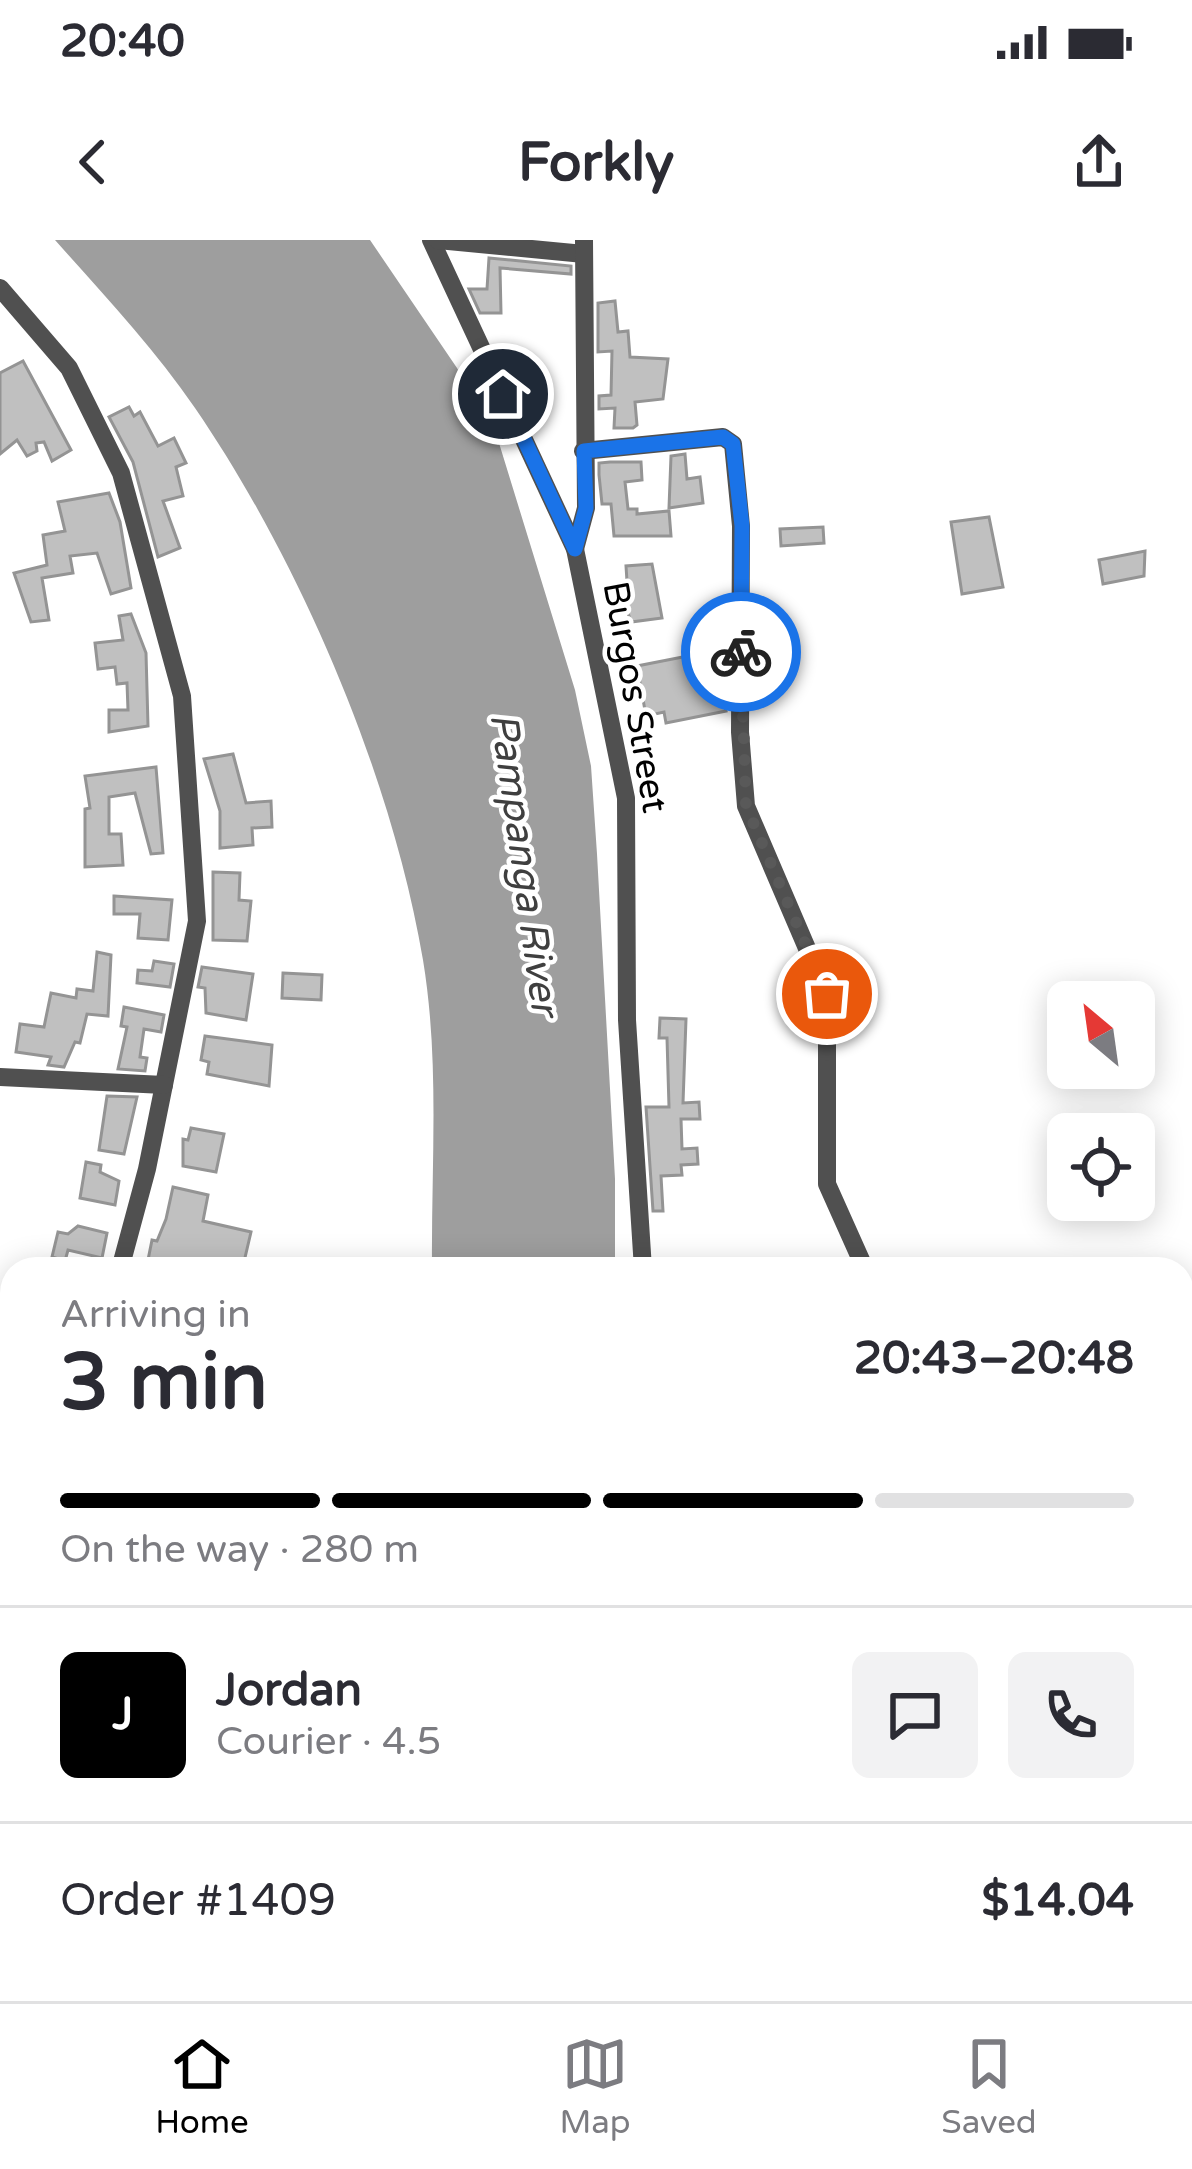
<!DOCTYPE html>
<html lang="en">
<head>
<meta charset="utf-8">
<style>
  body { margin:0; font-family:"Varela Round",sans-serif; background:#f2f2f3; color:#2b2b33; height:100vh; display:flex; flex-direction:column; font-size:45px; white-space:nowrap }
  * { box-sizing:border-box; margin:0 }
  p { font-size:39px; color:#7c7c81 }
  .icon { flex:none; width:66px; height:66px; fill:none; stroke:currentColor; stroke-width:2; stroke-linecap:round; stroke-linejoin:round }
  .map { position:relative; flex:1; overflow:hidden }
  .panel { position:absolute; left:0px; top:1017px; width:1194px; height:744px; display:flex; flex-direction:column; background:#fff; border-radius:36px 36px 0 0; box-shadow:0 6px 30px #0003 }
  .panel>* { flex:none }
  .needle { width:78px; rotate:331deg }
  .fabs { position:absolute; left:1047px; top:741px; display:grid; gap:24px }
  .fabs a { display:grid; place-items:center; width:108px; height:108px; border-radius:18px; background:#fff; box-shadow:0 6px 30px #0003; font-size:60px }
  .pin { position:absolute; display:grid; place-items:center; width:102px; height:102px; color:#fff; margin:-51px; border:6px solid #fff; border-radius:50%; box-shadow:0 3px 12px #0007 }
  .courier { position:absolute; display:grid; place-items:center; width:120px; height:120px; margin:-60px; border:9px solid #1a73e8; border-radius:50%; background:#fff; color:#222; box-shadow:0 3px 15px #0007 }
  .overview em { font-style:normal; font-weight:700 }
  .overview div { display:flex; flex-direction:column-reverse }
  .overview { display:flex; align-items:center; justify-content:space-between; height:204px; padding:0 60px }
  h1 { font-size:78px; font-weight:700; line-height:90px }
  .bar { display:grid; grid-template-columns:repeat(4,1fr); gap:18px 12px; align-content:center; height:144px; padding:0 60px }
  .bar i { height:15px; border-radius:9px; background:#e1e1e2 }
  .bar .on { background:#000 }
  .bar p { grid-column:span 4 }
  .line { display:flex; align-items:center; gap:30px; padding:0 60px; border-top:3px solid #e1e1e2 }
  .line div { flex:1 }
  .round { display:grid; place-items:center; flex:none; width:126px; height:126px; border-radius:18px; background:#f2f2f3 }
  .status { display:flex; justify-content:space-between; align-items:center; height:84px; padding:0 60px; background:#fff; direction:ltr }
  .status svg { height:33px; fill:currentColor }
  header { display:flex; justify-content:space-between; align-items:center; height:156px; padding:0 60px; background:#fff; font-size:54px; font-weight:700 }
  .menu { display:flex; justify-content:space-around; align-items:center; height:168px; border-top:3px solid #e1e1e2; background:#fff; font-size:33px; color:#7c7c81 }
  .menu a { display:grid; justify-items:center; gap:6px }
  .menu .on { color:#000 }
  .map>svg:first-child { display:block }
</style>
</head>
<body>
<div class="status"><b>20:40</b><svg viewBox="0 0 49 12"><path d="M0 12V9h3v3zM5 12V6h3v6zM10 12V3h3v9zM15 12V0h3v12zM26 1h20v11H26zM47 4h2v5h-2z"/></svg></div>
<header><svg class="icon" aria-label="back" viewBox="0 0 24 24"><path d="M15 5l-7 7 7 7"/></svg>Forkly<svg class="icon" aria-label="share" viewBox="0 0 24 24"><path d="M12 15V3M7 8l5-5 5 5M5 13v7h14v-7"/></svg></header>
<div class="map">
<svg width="1192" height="1761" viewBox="0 0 1192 1761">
  <rect width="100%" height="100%" fill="#fff"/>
  <g fill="#9e9e9e">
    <path d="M55,0H370L457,128L499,203L575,450L591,526L597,614L615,939V1029H432C431,926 440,823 423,720C392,536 300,321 195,168C154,108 103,54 55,0Z"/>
    <path d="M451,1749H680L681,1761H453Z"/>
  </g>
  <g fill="#c0c0c0" stroke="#949494" stroke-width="3">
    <path d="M489,18L571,26V34L500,28L501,73H480L469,49H487Z"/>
    <path d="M615,61L618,92L628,91L630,117L668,119L663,159L635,162L637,185L633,188H614L615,168L599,169V156L611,155L612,111L598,112V63Z"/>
    <path d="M23,121L71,210L52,221L44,202L36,203L37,211L27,216L17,200L0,214V133Z"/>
    <path d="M129,167L134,176L140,172L158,206L174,198L186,223L176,227L183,256L163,261L180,308L158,317L133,222L109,177Z"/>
    <path d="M685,214L687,239L700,237L703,263L669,268L671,216Z"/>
    <path d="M610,222H641L642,240L625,242L628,269H637V274L669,271L671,296H614L611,264H602L599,235V223Z"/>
    <path d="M109,253L120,282L131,348L111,354L97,313L70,316L73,333L42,338L49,380L31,382L14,333L47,325L43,295L65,291L58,262Z"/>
    <path d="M989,277L1003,347L962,354L951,282Z"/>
    <path d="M823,287L824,303L781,306L780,289Z"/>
    <path d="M1145,311L1144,336L1103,344L1099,320Z"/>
    <path d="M652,324L662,378L631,382L623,358L628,357L626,326Z"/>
    <path d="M131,374L146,413L148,486L109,492V470H128L127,443L117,444L115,427L98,429L95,403L123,400L119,376Z"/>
    <path d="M708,412L713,448L720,447L726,471L666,483L664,472L646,476L637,426Z"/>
    <path d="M233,514L246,563L271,561L272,587L252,588L253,605L220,608V571L204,519Z"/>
    <path d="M156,527L163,613L151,614L135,553L109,557V594H121L123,625L85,627V569L90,568L85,536Z"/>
    <path d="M213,632L240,633L239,660L251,661L247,701L213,700Z"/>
    <path d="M114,656L172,660L168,700L138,698L140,674H114Z"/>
    <path d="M97,712L111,715L108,776L87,774L80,803L75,802L64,827L48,825L51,817L16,812L20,784L44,787L51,753L76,758L77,749L93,751Z"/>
    <path d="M154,721L174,724L170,747L137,743L138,730L152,731Z"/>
    <path d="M202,727L253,734L246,780L206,773L205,748L198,747Z"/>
    <path d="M283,733L322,735L321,760L282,758Z"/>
    <path d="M124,767L164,775L161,792L144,789L140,817L147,818L145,831L118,829L127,787L121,786Z"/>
    <path d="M660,778L686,779L683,863L699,862L700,879H681L682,909L697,908L698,924L681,925L682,935L661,936L663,971H653L646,867H669L667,798H659Z"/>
    <path d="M205,796L272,805L269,846L207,834L209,822L201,820Z"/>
    <path d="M107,856L137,857L124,914L99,910Z"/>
    <path d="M191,888L224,894L216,932L183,926V899L188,900Z"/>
    <path d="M86,922L101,925L100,932L119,941L115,965L80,958Z"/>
    <path d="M173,947L208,955L203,981L251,992L243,1026L155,1029L157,1021L148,1020L152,1000L157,1001L166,979Z"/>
    <path d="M78,986L107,993L102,1018L68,1010L65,1021L52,1017L58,992L68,994Z"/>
    <path d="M0,1193L12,1195V1297L0,1295Z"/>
    <path d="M799,1749H852L863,1761H789Z"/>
  </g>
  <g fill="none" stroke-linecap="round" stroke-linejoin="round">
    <g stroke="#505050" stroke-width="18">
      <path d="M431,0L575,309L626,558L627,780L643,1029"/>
      <path d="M438,0L584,14"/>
      <path d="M0,48L69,128L121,233L182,456L197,681L147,929L120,1029"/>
      <path d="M583,211L723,197L733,204L741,286L740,492L746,566L827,755V944L865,1029"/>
      <path d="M575,309L586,268L584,0"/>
      <path d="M0,837L164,845"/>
      <path d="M0,1628L12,1622"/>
      <path d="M143,1749L151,1761"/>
      <path d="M766,1749L776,1761"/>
    </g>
  </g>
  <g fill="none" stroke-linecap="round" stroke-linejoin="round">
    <path stroke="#595959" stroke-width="12" stroke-dasharray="0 21.6" d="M741,412L746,566L827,754"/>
    <path stroke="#1a73e8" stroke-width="15" d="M503,154L575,309L586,268L584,211L723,197L733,204L742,286L741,412"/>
  </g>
  <g text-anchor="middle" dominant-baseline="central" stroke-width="9" stroke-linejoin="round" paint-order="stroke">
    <g font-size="36" fill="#000" stroke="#fff">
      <text transform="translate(635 457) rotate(80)">Burgos Street</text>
    </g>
    <g font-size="39" font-style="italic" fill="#3f3f3f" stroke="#fff">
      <text transform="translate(524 624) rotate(82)">Pampanga River</text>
    </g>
  </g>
</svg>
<div class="fabs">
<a><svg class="needle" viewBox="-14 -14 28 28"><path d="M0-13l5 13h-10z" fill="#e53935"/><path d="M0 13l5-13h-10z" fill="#7c7c81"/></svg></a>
<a><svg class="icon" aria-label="locate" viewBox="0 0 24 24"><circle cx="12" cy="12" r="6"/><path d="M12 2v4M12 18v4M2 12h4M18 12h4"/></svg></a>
</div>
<div class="pin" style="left:827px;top:754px;background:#ea580c"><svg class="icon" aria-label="bag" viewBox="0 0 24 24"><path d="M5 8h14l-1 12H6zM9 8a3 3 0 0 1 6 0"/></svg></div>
<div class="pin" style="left:503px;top:154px;background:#1f2937"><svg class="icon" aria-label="home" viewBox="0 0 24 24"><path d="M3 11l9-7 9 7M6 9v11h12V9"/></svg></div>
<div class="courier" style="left:741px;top:412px"><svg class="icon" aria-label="bike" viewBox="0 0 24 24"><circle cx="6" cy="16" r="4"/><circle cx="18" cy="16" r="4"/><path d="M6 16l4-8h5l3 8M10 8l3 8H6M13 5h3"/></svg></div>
<section class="panel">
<div class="overview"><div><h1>3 min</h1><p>Arriving in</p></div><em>20:43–20:48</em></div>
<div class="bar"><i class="on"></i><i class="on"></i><i class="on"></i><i></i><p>On the way · 280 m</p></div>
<div class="line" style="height:216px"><b class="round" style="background:#000;color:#fff">J</b><div><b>Jordan</b><p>Courier · 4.5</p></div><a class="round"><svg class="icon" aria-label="chat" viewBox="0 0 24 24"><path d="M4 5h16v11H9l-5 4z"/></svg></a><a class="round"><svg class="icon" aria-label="phone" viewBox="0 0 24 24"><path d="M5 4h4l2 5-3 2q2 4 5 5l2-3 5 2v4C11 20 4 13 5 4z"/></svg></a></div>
<div class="line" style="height:156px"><div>Order #1409</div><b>$14.04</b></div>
</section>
</div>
<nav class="menu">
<a class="on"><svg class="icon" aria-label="home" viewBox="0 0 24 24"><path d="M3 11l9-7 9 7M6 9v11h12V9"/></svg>Home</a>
<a><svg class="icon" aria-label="map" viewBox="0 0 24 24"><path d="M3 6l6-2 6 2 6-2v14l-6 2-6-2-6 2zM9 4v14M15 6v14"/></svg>Map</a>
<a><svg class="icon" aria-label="saved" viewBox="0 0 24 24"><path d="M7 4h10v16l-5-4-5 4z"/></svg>Saved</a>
</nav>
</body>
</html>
